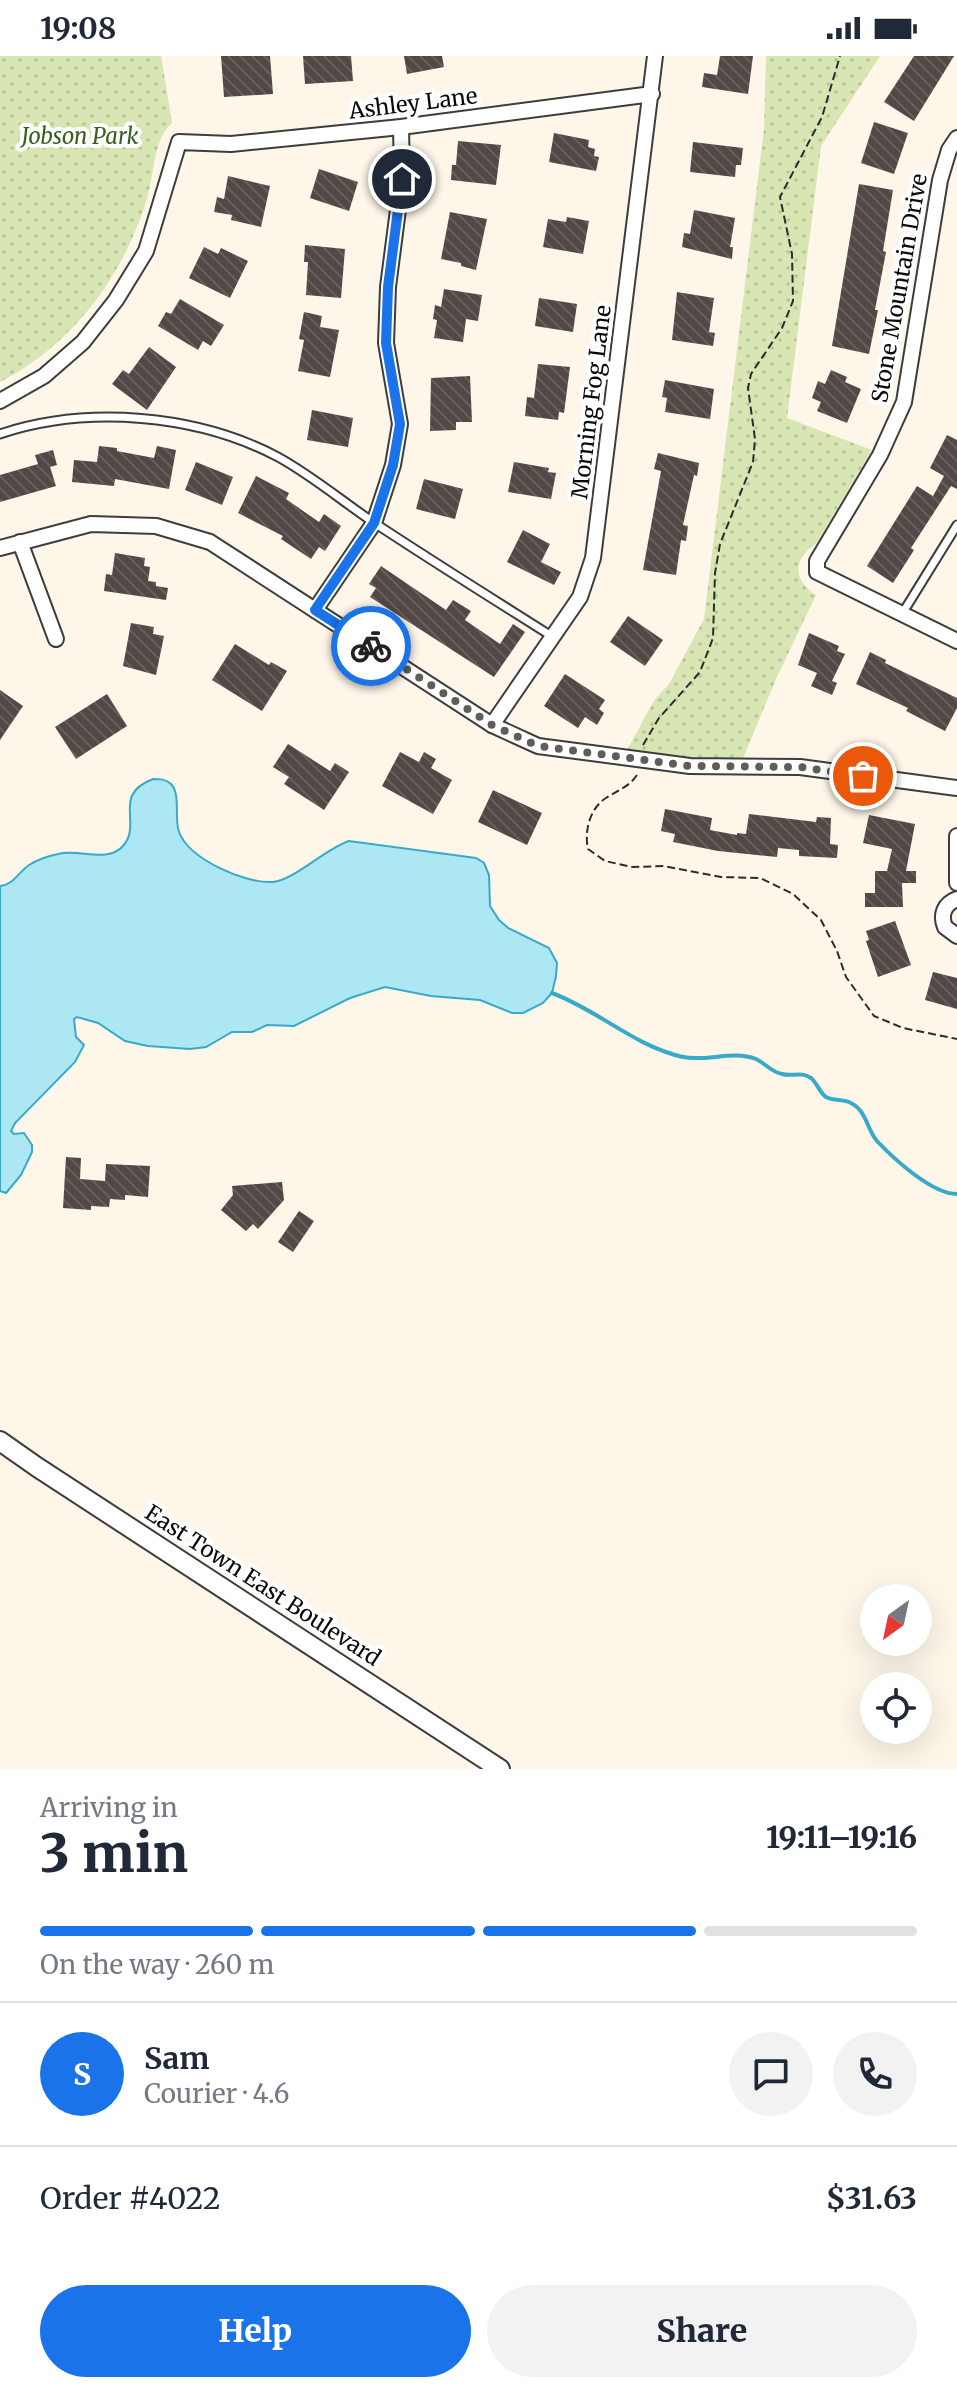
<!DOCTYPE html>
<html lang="en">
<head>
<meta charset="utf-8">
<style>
  body { margin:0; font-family:Merriweather,serif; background:#f2f2f3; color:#1f2937; height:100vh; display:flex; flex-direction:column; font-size:30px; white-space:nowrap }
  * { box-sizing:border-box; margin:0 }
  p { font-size:26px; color:#747a83 }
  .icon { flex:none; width:44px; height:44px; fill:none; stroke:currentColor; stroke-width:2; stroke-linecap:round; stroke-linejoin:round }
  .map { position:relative; height:1713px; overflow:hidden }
  .side { display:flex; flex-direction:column; background:#fff; flex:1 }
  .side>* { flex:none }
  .needle { width:52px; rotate:213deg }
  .buttons { position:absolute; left:860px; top:1528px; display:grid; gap:16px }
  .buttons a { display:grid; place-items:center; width:72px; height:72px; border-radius:50%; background:#fff; box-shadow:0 8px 32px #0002; font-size:40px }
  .pin { position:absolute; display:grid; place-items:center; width:68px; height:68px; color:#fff; margin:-34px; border:4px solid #fff; border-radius:50%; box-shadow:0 2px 8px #0007 }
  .courier { position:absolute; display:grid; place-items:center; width:80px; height:80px; margin:-40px; border:6px solid #1a73e8; border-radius:50%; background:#fff; color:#222; box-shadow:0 2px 10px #0007 }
  .overview em { font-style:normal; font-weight:800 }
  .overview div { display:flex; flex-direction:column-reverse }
  .overview { display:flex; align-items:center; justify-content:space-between; height:136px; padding:0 40px }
  h1 { font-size:52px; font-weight:800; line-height:60px }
  .bar { display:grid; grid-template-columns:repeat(4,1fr); gap:12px 8px; align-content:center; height:96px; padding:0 40px }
  .bar i { height:10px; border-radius:6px; background:#e0e1e3 }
  .bar .on { background:#1a73e8 }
  .bar p { grid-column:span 4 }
  .line { display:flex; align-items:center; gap:20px; padding:0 40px; border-top:2px solid #e0e1e3 }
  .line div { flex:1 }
  .round { display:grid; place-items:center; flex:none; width:84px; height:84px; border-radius:42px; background:#f2f2f3 }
  .primary-button { display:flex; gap:16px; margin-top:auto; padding:16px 40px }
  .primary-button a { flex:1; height:92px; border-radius:48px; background:#1a73e8; color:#fff; font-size:32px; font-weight:800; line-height:92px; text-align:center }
  .primary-button a+a { background:#f2f2f3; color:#1f2937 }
  .status { display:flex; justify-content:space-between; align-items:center; height:56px; padding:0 40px; background:#fff; direction:ltr }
  .status svg { height:22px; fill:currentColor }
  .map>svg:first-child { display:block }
</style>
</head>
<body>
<div class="status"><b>19:08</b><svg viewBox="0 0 49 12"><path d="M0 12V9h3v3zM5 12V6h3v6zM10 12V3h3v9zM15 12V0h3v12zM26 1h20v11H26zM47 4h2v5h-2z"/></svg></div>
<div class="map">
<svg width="957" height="1713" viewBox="0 0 957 1713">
  <defs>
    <pattern id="park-dots" width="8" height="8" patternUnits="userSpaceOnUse" patternTransform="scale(2)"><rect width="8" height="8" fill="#d8e6b4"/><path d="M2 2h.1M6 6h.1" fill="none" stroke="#b8c499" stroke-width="1.8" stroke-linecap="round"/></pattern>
    <pattern id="building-back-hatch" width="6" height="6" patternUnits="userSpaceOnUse" patternTransform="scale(2)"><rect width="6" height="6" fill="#524947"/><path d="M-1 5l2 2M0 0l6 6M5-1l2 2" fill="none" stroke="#665f5d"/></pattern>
  </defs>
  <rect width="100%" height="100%" fill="#fef6e8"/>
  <g fill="url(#park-dots)">
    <path d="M0,0H161L172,67C153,82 154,122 146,146C122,222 72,289 0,326Z"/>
    <path d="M766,0H880L821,90L787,362L872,394L816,488C792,503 793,524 816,539L777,621L741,707L625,698L653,646L669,628L704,563L764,73Z"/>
  </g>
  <path fill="#aee7f4" stroke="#38aac9" stroke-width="2" d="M153,723C159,723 166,723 171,728C181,738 174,763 179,776C189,803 245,828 273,826C294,824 325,793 349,785L476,802L484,807L489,819L490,850L499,864L508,872L549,892L557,907L556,920L552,937L543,947L523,957H512L480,944L431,940L385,931L350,942L294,970L267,969L252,976H232L206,991L190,993L148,990L125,985L98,967L77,961L74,963L76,981L84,989L75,1006L15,1067L11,1075L14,1078L24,1077L32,1089V1096L21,1119L6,1137L0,1135V830C13,829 18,817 29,809C37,804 48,800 58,798C78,792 107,808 123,790C143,767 111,739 153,723Z"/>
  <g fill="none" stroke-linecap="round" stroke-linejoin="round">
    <path stroke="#38aac9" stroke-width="4" d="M552,937C598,954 634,990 683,1001C706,1006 733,994 756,1003C765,1007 771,1016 782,1018C792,1021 801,1015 811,1022C817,1027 820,1037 826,1041C833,1045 842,1043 849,1046C867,1054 866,1072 877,1085C894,1103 932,1138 957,1138"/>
  </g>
  <g fill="url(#building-back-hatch)">
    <path d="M221,0H270L273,38L224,41Z"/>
    <path d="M303,0H351L353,25L305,28Z"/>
    <path d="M404,0H442L444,11L407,18Z"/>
    <path d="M720,0H753L748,38L702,31L704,17L717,19Z"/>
    <path d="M914,0H954L914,65L884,46Z"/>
    <path d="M874,66L908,77L894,118L861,107Z"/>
    <path d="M554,77L589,84L588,91L595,93L594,100L599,101L596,115L549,106Z"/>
    <path d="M458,85L501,89L496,129L451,124L452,109H456Z"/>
    <path d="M693,86L743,92L741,109H736L735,121L690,116Z"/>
    <path d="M319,113L358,126L349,155L310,142Z"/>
    <path d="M228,120L270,130L261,171L231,164L232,159L214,156L217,141L224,143Z"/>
    <path d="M859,128L893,134L883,195L886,196L875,254H878L869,298L832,290Z"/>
    <path d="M694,154L735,162L730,191H733L732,203L682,191L684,177L690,178Z"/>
    <path d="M450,156L487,163L476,214L461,210V207L441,203Z"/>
    <path d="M567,161L589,165L583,198L543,191L548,163L566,166Z"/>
    <path d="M305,189L345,193L341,242L306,239L308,206H304Z"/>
    <path d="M204,191L218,198L221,192L248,205L230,242L189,222Z"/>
    <path d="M444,233L482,239L478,265L466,263L463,286L434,282L437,264L433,263L435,249L441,251Z"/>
    <path d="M677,236L714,242L709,276L715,277L713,290L672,284Z"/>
    <path d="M539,242L577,248L573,276L535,270Z"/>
    <path d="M180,243L224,269L211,290L203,285L198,294L158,270L166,256L171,258Z"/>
    <path d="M304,256L322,260L320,271L339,274L330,321L298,315L304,284L299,283Z"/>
    <path d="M149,291L176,311L147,354L112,328L123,314L129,318Z"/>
    <path d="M538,308L570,311L564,357L559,356L558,364L525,360L527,341L534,342Z"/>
    <path d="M831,314L847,321L845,326L861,333L847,367L817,355L821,346L812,342L818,325L825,328Z"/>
    <path d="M470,320L472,366H456V374L430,375L431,322Z"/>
    <path d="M665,324L714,333L710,363L665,356L667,342L662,341Z"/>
    <path d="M312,354L353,362L348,391L307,384Z"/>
    <path d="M947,379L957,384V433L951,430L911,492L914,494L893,527L867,510L917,430L933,440L944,420L930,412Z"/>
    <path d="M99,390L117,392V395L154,402L157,390L176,394L169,433L115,423L114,430L72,426L74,404L97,406Z"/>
    <path d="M53,394L57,409L50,411L56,430L0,446V419L38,408L35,399Z"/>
    <path d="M658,397L699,407L697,420L694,419L683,469L688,470L686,485L681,484L676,519L643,514L661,415L654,413Z"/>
    <path d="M196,406L233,421L222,449L185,434Z"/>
    <path d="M514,406L549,412L548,416L556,417L551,443L508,436Z"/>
    <path d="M256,420L289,437L286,443L319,466L324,458L341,470L325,495L319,491L311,503L281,483L283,480L238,457Z"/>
    <path d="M424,423L463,433L455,463L416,453Z"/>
    <path d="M523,474L550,488L541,506L561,516L554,529L507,506Z"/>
    <path d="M115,497L145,502L144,510L150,511L148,525L156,526V530L168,532L166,544L104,535L106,518L112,519Z"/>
    <path d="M381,510L446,554L453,544L471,555L465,564L500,588L513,568L525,576L494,621L370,541L376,532L369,528Z"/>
    <path d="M628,560L663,584L645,610L610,586Z"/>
    <path d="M131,567L154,571L153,578L164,580L156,619L123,610Z"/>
    <path d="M809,577L839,590L837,595L845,598L832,625L837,627L832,639L811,630L817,617L798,609Z"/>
    <path d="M235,588L269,609L271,606L287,615L262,655L212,624Z"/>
    <path d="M870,596L886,604L885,607L957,642V652L945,675L906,655L908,652L856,628Z"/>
    <path d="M565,618L605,644L599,653L604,657L597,669L585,661L578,672L544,650Z"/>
    <path d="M0,634L23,650L0,684Z"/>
    <path d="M107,638L127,670L76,703L55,671Z"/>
    <path d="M288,688L330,715L335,707L349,716L324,754L284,728L289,721L273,711Z"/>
    <path d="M400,696L419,706L424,696L436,703L431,712L452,724L433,758L382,730Z"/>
    <path d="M493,734L542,757L527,789L478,766Z"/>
    <path d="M665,753L712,762L710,774L737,779V777L746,778L749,758L816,766L817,761L831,762L830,788L838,789L837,802L799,800V794L778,792L777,801L718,795L673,786L675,778L661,775Z"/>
    <path d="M869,759L915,768L906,815H916V827H902L903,851H865V837H875V815H887L892,793L863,787Z"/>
    <path d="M895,865L911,909L878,921L866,885L869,884L866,875Z"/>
    <path d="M933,916L957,922V953L925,944Z"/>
    <path d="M66,1101L81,1102L80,1123L105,1125L106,1108L150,1110L148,1141L125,1139V1144L110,1143L109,1151L91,1150V1154L63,1152Z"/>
    <path d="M282,1126L284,1144L258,1173L253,1168L246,1175L221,1154L233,1139L232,1130Z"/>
    <path d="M299,1155L314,1165L293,1196L278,1186Z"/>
  </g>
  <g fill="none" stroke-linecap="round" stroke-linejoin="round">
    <defs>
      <g id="service">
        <path d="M0,378C87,349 197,358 278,401C311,419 342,445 373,466C432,505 493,543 553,581"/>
        <path d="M902,558L957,469"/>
      </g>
      <g id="minor">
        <path d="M957,82L949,94L940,124L904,346L880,399L817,505V516L957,585"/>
        <path d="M0,345L44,320L83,286L116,244L146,195L179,86L231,88L401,71L652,38"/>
        <path d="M20,486L56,583"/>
        <path d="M0,492L91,468L156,470L210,486L492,669L538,690L690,710L800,711L957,732"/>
        <path d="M315,554L374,467L393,409L400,368L386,287L388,231L402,123L401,71"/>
        <path d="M492,669L580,541L593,502L655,0"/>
        <path d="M957,780V827"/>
        <path d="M957,843C944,848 940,859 945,871L957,880"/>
      </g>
      <path id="tertiary" d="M0,1385L37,1411L500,1713"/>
    </defs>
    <use href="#service" stroke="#3d3d3d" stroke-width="11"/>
    <use href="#minor" stroke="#3d3d3d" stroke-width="18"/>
    <use href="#tertiary" stroke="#3d3d3d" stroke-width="22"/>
    <g stroke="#2c2c2c" stroke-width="2" stroke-dasharray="8 4" stroke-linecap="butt">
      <path d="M643,689L659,662L700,616L713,582L715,517L720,488L753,406L755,383L748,332L751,318L782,272L793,245L792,198L780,141L822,61L840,0"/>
      <path d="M637,719C629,731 618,734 606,742C590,752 584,775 588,793L605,805L632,811L663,810L721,821L760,822L793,838L821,864L837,895L846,921L874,960L903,972L957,983"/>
    </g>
    <use href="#service" stroke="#fff" stroke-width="7"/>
    <use href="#minor" stroke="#fff" stroke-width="14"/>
    <use href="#tertiary" stroke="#fff" stroke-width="18"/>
  </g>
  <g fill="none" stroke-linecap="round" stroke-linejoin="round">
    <path stroke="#5f5d58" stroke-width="8" stroke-dasharray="0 14.4" d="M371,590L492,669L538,690L690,710L800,711L863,720"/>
    <path stroke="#1a73e8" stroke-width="10" d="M371,590L315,554L374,467L393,409L400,368L386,287L388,231L402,123"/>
  </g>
  <g text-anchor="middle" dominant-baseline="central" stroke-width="8" stroke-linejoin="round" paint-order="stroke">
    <g font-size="22" fill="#0a0a0a" stroke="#fff">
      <text transform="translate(413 47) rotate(-7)">Ashley Lane</text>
      <text transform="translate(899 232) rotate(-80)">Stone Mountain Drive</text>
      <text transform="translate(591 346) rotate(-83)">Morning Fog Lane</text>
      <text transform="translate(263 1529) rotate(33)">East Town East Boulevard</text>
    </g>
    <g font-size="22" font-style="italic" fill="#375f1e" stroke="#fff">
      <text x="80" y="80">Jobson Park</text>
    </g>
  </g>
</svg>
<div class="buttons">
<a><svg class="needle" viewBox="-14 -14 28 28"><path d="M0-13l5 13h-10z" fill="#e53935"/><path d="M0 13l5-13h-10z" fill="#747a83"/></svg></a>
<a><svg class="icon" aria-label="locate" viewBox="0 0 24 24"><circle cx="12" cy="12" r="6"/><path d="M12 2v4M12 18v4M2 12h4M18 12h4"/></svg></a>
</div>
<div class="pin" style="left:863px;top:720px;background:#ea580c"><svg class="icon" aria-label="bag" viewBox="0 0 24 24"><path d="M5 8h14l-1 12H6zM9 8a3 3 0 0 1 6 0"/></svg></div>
<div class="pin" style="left:402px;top:123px;background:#1f2937"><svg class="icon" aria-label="home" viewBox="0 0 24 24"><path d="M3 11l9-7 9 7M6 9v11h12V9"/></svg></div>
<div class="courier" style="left:371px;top:590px"><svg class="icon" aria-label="bike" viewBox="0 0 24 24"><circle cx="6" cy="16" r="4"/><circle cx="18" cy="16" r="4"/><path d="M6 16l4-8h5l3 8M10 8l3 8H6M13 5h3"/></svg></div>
</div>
<section class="side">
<div class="overview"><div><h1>3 min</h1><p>Arriving in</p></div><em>19:11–19:16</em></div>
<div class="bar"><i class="on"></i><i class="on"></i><i class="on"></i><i></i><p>On the way · 260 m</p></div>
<div class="line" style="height:144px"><b class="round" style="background:#1a73e8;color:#fff">S</b><div><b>Sam</b><p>Courier · 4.6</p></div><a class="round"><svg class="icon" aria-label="chat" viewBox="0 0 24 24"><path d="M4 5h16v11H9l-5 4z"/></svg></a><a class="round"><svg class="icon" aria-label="phone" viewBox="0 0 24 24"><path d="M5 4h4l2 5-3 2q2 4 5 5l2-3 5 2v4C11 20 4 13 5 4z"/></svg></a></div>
<div class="line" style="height:104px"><div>Order #4022</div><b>$31.63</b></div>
<div class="primary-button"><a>Help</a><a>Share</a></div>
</section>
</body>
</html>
